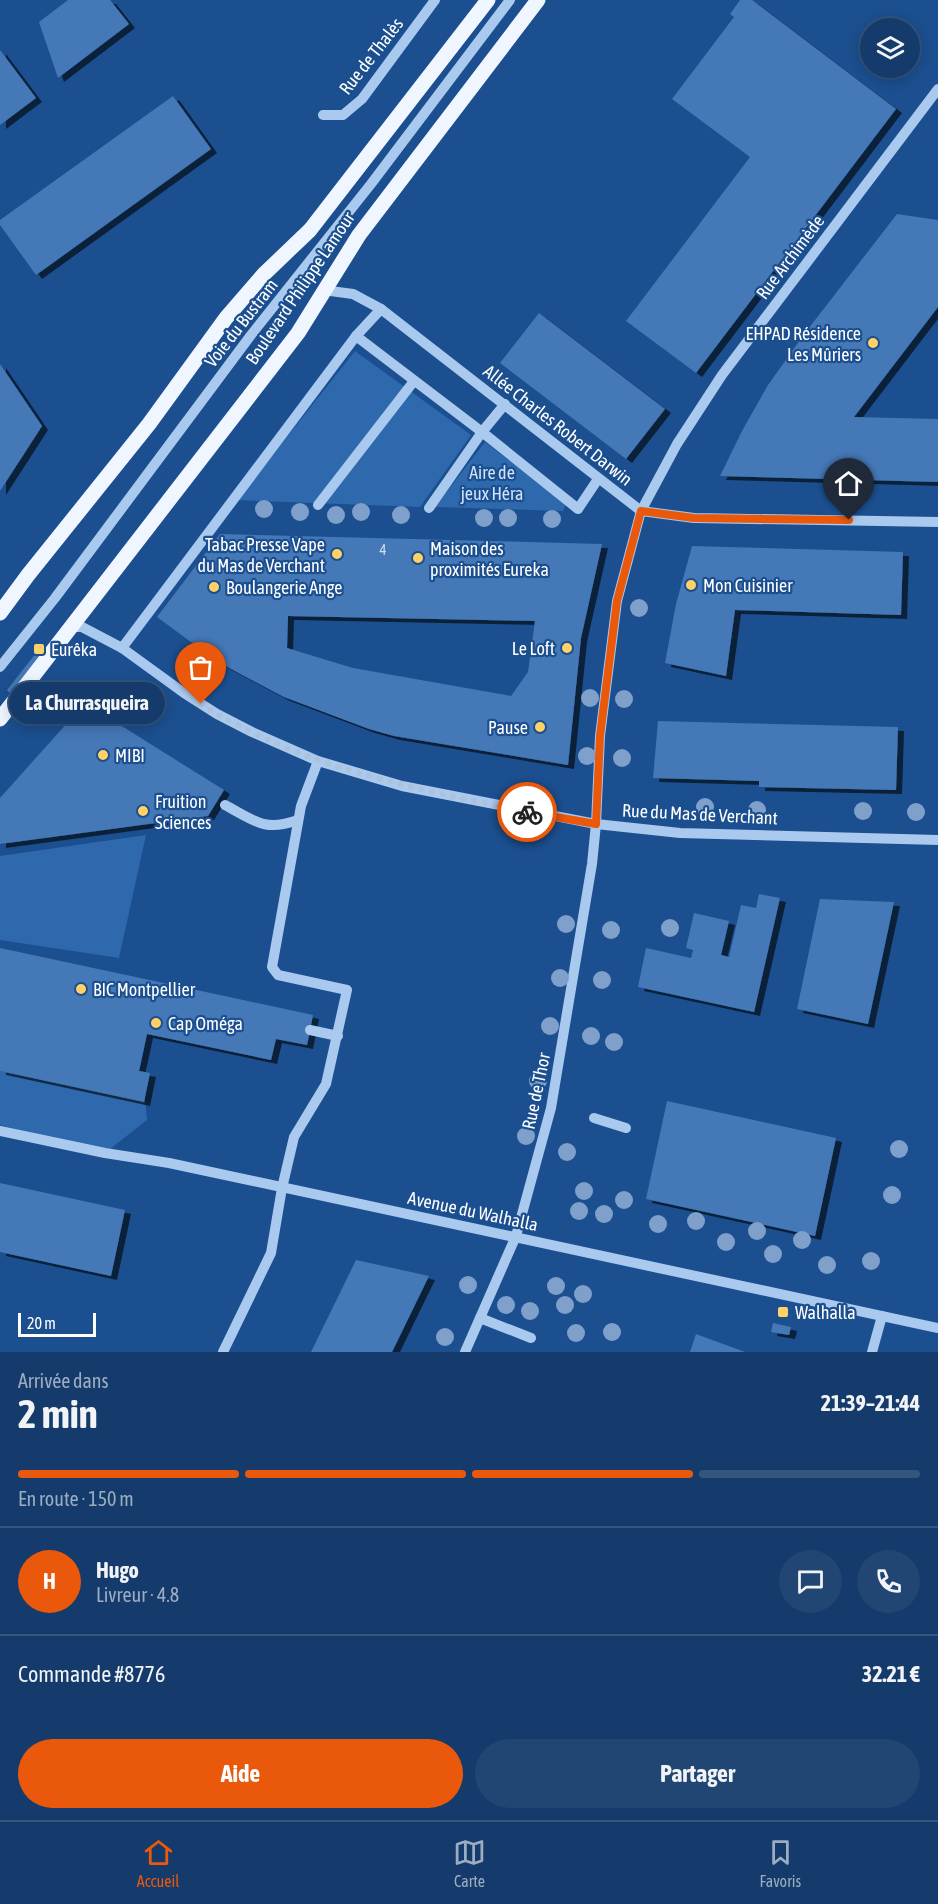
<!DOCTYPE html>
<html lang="fr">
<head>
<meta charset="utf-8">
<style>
  body { margin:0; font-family:"Asap Condensed",sans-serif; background:#214673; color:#f1f3f6; height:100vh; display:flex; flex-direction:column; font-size:22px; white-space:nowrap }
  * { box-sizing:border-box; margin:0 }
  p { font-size:20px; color:#9dadc1 }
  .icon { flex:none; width:33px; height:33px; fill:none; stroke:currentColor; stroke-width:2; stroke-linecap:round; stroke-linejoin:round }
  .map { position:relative; height:1352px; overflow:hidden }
  .side { display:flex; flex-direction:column; background:#143b6b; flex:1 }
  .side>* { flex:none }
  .buttons { position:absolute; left:860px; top:18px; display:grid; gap:12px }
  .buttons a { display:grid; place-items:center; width:60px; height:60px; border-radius:50%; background:#143b6b; box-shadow:0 3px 15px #0003,0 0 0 2px #33557e; font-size:30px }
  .scale { position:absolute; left:18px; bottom:15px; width:78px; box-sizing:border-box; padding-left:6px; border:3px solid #fff; border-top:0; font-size:16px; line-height:21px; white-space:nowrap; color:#fff; -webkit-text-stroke:4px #1b4f8f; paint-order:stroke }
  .pin { position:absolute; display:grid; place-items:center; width:51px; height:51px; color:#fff; margin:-62px -26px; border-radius:50% 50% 50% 0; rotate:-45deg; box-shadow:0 0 6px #0007 }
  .pin .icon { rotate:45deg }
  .courier { position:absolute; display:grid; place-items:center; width:60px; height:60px; margin:-30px; border:4px solid #ea580c; border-radius:50%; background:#fff; color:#222; box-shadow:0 2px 8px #0007 }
  .bubble { position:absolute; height:42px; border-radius:21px; background:#143b6b; box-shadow:0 3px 15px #0003,0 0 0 2px #33557e; font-size:20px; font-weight:700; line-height:42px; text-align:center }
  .head em { font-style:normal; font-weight:700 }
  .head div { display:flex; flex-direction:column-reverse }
  .head { display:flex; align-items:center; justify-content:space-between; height:102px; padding:0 18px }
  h1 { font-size:39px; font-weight:700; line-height:45px }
  .bar { display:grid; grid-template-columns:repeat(4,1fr); gap:9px 6px; align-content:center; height:72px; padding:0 18px }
  .bar i { height:8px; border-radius:4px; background:#33557e }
  .bar .selected { background:#ea580c }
  .bar p { grid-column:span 4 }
  .line { display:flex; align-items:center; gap:15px; padding:0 18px; border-top:2px solid #33557e }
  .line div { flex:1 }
  .round { display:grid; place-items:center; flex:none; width:63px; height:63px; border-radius:32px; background:#214673 }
  .cta { display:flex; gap:12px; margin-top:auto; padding:12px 18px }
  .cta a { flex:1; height:69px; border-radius:36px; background:#ea580c; color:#fff; font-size:24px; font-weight:700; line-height:69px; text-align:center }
  .cta a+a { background:#214673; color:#f1f3f6 }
  .menu { display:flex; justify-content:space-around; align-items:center; height:84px; border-top:2px solid #33557e; background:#143b6b; font-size:16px; color:#9dadc1 }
  .menu a { display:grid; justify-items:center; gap:3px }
  .menu .selected { color:#ea580c }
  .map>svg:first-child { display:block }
</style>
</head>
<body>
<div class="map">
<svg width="938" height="1352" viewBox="0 0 938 1352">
  <defs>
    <filter id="shadow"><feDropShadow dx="6" dy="4" stdDeviation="0" flood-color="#0009"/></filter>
  </defs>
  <rect width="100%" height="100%" fill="#1b4f8f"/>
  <g fill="#2e69ad">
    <path d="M355,351L471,435L420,507L237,500Z"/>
    <path d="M485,442L566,504L563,511L435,507Z"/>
    <path d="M146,835L119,958L0,940V856Z"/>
    <path d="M0,1071L143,1102L145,1097L147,1120L105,1153L0,1125Z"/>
  </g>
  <g fill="#4478b7" fill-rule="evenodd" filter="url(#shadow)">
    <path d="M68,0H110L129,24L58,78L39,22Z"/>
    <path d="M740,0H752L896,109L696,373L626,321L750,157L672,99L734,17L730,14Z"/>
    <path d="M0,50L36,98L0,125Z"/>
    <path d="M173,96L211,149L36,275L0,225V220Z"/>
    <path d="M897,214L938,220V307L854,417L938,419V482L720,476L742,431L768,385L805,333Z"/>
    <path d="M539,313L665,409L626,459L500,363Z"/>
    <path d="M0,364L42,426L0,491Z"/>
    <path d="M220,534L602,544L581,638L568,765L394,736L369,729L284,697L218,662L157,617ZM288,616L535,621L528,672L511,696L353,668L287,648Z"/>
    <path d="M692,546L903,552L901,615L735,610L726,676L665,663L676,604Z"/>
    <path d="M36,653L42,657L12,696L7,690Z"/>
    <path d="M85,703L224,790L208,816L0,844V798Z"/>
    <path d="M658,721L898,727L896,790L759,787V781L653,778Z"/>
    <path d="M759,894L780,898L754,1012L638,987L646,948L691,958L693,950L686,948L694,913L729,921L721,955L729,957L741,905L756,908Z"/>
    <path d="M820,899L894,902L868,1024L797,1009Z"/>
    <path d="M0,948L313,1015L307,1045L276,1039L271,1060L147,1034L139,1071L150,1073L144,1102L0,1071Z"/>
    <path d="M667,1101L836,1138L815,1236L646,1199Z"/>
    <path d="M0,1183L125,1210L111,1276L0,1252Z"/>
    <path d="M356,1260L429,1276L392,1352H311Z"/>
    <path d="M773,1323L791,1327L789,1335L771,1332Z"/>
    <path d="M696,1334L745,1352H690Z"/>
  </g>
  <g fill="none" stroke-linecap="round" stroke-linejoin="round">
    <g stroke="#a9c9ee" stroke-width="10">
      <path d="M323,115H343L362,99L435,0"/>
      <path d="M323,290L353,294L381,309L641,511L694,518L938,522"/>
      <path d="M356,336L482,432L578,509L598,479"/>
      <path d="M318,505L414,381"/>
      <path d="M429,508L482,432L505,404"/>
      <path d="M72,627H82L122,648L184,693L217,714L252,732L318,761L402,786L596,824L680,833L938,840"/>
      <path d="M122,648L356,336L381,309"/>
      <path d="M0,667L55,598L251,335L371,184L510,0"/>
      <path d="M225,805C255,821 264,832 298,820"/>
      <path d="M310,1030L338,1036"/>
      <path d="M594,1118L626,1128"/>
      <path d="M0,1131L105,1153L169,1163L938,1328"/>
      <path d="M480,1318L531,1338"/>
      <path d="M223,1352L271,1253L282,1188L294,1137L326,1084L347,990L278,975L272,967L301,806L318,761"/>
      <path d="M465,1352L516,1236L551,1108L592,864L596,824L600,736L617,601L641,511L677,444L722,375L938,89"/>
      <path d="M872,1352L882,1316"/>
    </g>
    <g stroke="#f0f6ff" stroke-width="15">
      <path d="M0,613L28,575L149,424L226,318L264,274L310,230L488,0"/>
      <path d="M0,719L298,333L359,235L538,0"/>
    </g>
  </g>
  <g fill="#7ea0ca">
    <circle cx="264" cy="509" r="9"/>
    <circle cx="300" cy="512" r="9"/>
    <circle cx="361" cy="512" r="9"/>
    <circle cx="336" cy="515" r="9"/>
    <circle cx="401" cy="515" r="9"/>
    <circle cx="484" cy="518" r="9"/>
    <circle cx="508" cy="518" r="9"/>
    <circle cx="552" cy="519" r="9"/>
    <circle cx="639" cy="608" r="9"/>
    <circle cx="590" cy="698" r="9"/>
    <circle cx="624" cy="699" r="9"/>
    <circle cx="587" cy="756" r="9"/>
    <circle cx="622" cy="758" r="9"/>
    <circle cx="705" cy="807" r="9"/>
    <circle cx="757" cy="810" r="9"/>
    <circle cx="863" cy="811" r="9"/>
    <circle cx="916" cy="812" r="9"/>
    <circle cx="566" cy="924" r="9"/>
    <circle cx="670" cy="928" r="9"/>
    <circle cx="611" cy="930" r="9"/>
    <circle cx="560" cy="978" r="9"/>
    <circle cx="602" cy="980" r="9"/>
    <circle cx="550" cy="1026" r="9"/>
    <circle cx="591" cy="1036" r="9"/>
    <circle cx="614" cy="1042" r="9"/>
    <circle cx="538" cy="1081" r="9"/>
    <circle cx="526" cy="1136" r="9"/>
    <circle cx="899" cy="1149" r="9"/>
    <circle cx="567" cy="1152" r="9"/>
    <circle cx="584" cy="1191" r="9"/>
    <circle cx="892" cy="1195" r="9"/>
    <circle cx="624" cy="1200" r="9"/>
    <circle cx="579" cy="1211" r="9"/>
    <circle cx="604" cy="1214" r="9"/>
    <circle cx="696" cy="1221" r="9"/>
    <circle cx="658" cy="1224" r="9"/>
    <circle cx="757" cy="1231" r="9"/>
    <circle cx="802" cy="1240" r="9"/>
    <circle cx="726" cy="1242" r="9"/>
    <circle cx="773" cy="1254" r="9"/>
    <circle cx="871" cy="1261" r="9"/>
    <circle cx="827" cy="1265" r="9"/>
    <circle cx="468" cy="1285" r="9"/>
    <circle cx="556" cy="1286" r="9"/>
    <circle cx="583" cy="1294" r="9"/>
    <circle cx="506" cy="1305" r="9"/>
    <circle cx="565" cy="1305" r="9"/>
    <circle cx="530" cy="1311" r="9"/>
    <circle cx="612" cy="1332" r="9"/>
    <circle cx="576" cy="1333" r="9"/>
    <circle cx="445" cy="1337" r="9"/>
  </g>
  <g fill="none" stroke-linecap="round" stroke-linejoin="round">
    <path stroke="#afc1d8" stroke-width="6" stroke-dasharray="0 10.8" d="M201,704C302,768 412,788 527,812"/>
    <path stroke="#ea580c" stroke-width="8" d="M527,812L596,824L600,736L617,601L641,511L694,518L849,520"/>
  </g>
  <g fill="#ffd166" stroke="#1b4f8f" stroke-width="2">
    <circle cx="873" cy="343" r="6"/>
    <circle cx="337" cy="554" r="6"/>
    <circle cx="418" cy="558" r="6"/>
    <circle cx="691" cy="585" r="6"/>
    <circle cx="214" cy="587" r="6"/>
    <circle cx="567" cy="648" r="6"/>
    <rect x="33" y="643" width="12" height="12" rx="3"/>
    <circle cx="540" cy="727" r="6"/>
    <circle cx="103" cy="755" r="6"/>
    <circle cx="143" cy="811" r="6"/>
    <circle cx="81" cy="989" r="6"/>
    <circle cx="156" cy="1023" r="6"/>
    <rect x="777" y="1306" width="12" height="12" rx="3"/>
  </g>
  <g text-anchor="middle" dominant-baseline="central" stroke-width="4.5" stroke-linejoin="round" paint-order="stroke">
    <g font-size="15" fill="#d0dded">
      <text x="383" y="549">4</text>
    </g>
    <g font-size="18" fill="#fff" stroke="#1b4f8f">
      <text transform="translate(371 56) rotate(-52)">Rue de Thalès</text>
      <text transform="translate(790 257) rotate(-53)">Rue Archimède</text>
      <text transform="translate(300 288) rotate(-56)">Boulevard Philippe Lamour</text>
      <text transform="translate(241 323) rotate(-52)">Voie du Bustram</text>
      <text transform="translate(558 425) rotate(38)">Allée Charles Robert Darwin</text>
      <text transform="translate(700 814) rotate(3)">Rue du Mas de Verchant</text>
      <text transform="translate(536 1091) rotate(-78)">Rue de Thor</text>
      <text transform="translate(473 1211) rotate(12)">Avenue du Walhalla</text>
    </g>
    <g font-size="18" fill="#fff" stroke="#1b4f8f" text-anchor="start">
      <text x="861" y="333" text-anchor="end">EHPAD Résidence<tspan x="861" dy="21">Les Mûriers</tspan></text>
      <text x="325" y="544" text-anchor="end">Tabac Presse Vape<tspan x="325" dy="21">du Mas de Verchant</tspan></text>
      <text x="430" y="548">Maison des<tspan x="430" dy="21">proximités Eureka</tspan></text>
      <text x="703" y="585">Mon Cuisinier</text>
      <text x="226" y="587">Boulangerie Ange</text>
      <text x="555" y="648" text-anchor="end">Le Loft</text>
      <text x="51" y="649">Eurêka</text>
      <text x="528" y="727" text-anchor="end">Pause</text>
      <text x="115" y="755">MIBI</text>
      <text x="155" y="801">Fruition<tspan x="155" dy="21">Sciences</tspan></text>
      <text x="93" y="989">BIC Montpellier</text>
      <text x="168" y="1023">Cap Oméga</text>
      <text x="795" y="1312">Walhalla</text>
    </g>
    <g font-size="18" fill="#cfe3fa" stroke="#1b4f8f">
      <text x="492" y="472">Aire de<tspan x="492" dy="21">jeux Héra</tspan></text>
    </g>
  </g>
</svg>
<div class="buttons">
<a><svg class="icon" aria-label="layers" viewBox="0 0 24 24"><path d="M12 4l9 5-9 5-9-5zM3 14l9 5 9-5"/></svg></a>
</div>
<div class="scale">20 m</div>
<div class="pin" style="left:201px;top:704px;background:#ea580c"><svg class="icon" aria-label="bag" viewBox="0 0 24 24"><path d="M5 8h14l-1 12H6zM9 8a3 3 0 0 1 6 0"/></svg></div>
<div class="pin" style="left:849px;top:520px;background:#1f2937"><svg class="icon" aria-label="home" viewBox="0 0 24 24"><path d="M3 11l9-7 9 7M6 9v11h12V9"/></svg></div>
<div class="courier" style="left:527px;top:812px"><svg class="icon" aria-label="bike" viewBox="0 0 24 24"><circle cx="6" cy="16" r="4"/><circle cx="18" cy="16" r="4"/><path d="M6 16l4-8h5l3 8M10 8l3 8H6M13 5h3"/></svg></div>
<div class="bubble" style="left:9px;top:682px;width:156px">La Churrasqueira</div>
</div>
<section class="side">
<div class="head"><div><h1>2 min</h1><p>Arrivée dans</p></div><em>21:39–21:44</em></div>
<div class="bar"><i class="selected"></i><i class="selected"></i><i class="selected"></i><i></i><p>En route · 150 m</p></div>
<div class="line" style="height:108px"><b class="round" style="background:#ea580c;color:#fff">H</b><div><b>Hugo</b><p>Livreur · 4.8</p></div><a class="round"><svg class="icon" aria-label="chat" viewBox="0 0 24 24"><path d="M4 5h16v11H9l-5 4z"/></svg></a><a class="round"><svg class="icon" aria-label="phone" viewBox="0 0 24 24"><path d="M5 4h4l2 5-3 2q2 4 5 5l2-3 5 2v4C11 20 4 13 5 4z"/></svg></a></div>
<div class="line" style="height:78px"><div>Commande #8776</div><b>32.21 €</b></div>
<div class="cta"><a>Aide</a><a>Partager</a></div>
</section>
<nav class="menu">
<a class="selected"><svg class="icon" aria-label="home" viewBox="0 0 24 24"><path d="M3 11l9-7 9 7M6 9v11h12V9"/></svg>Accueil</a>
<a><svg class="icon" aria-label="map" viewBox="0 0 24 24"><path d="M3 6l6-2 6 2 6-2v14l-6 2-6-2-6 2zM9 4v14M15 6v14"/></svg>Carte</a>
<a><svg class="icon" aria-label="saved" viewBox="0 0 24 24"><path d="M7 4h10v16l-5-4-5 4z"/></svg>Favoris</a>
</nav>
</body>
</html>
